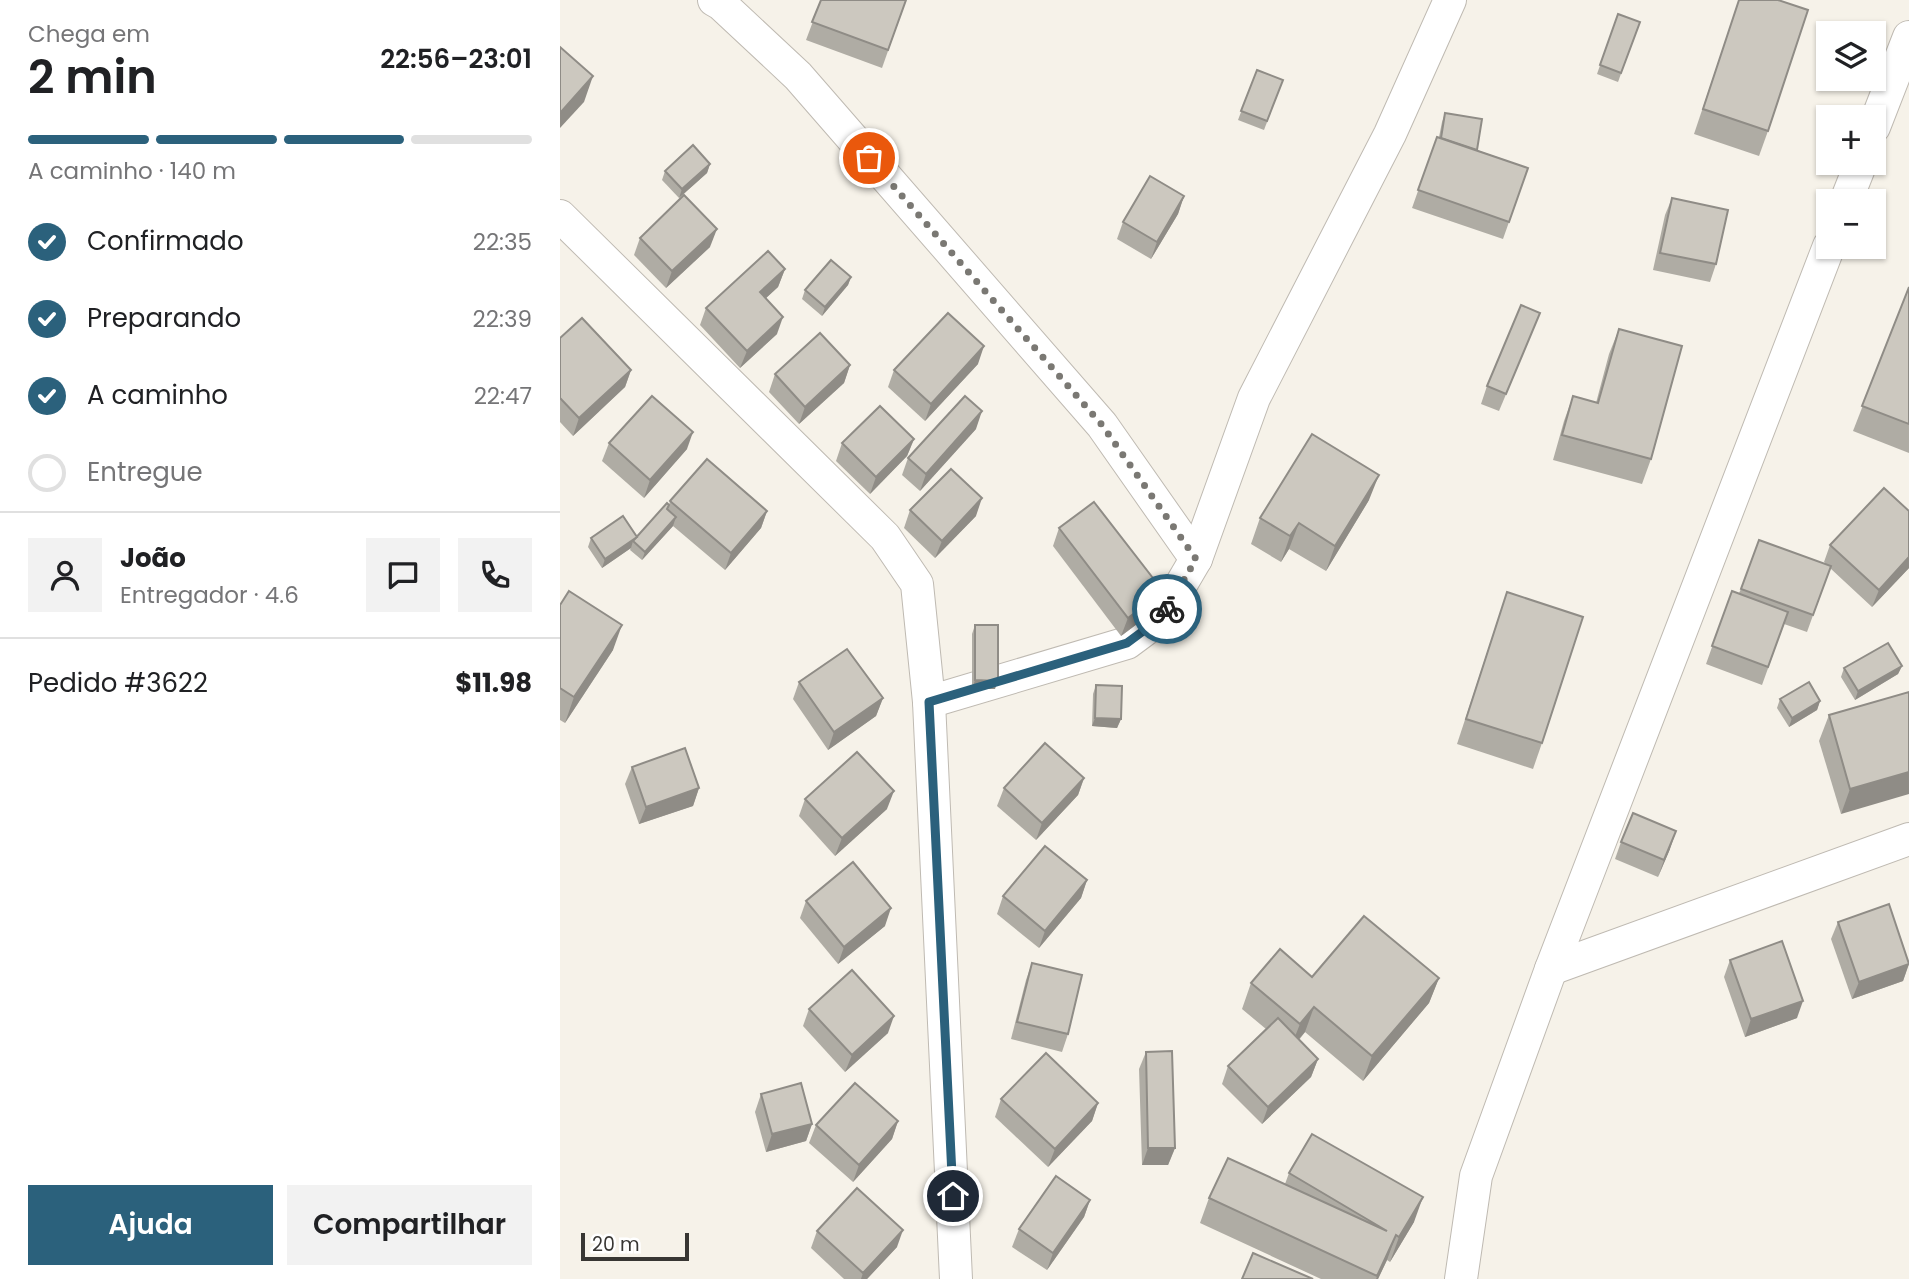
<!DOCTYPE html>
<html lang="pt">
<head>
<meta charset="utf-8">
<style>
  body { margin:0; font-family:Poppins,sans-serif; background:#f2f2f2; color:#202124; height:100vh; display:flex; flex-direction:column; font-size:26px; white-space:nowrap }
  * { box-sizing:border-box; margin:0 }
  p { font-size:23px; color:#757577 }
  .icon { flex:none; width:38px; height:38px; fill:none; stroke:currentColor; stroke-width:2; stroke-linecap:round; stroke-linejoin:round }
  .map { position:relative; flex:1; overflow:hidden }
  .details { display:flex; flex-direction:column; background:#fff; width:560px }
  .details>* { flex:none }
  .fabs { position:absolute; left:1256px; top:21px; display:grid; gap:14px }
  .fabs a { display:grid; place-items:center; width:70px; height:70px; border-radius:0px; background:#fff; box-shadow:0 2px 5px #0004; font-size:35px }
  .scale { position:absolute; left:21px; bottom:18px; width:108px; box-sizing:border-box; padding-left:7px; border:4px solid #383633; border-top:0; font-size:19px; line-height:24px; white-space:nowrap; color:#383633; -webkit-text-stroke:5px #fff; paint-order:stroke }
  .pin { position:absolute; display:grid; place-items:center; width:60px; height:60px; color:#fff; margin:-30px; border:4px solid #fff; border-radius:50%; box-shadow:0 2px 7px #0007 }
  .courier { position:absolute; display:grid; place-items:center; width:70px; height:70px; margin:-35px; border:5px solid #2b617c; border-radius:50%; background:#fff; color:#222; box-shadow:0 2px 9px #0007 }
  .headline em { font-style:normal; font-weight:600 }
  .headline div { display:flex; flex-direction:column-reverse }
  .headline { display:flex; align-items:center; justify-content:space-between; height:119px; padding:0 28px }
  h1 { font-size:46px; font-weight:600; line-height:52px }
  .bar { display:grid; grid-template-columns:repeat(4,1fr); gap:10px 7px; align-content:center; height:84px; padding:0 28px }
  .bar i { height:9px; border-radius:5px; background:#e0e0e0 }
  .bar .selected { background:#2b617c }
  .bar p { grid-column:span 4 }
  .line { display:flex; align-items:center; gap:18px; padding:0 28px; border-top:2px solid #e0e0e0 }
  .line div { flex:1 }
  .round { display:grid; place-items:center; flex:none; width:74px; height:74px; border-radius:0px; background:#f2f2f2 }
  ol { padding:0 28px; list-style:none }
  li { display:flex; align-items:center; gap:21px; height:77px }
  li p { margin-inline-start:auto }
  li .icon { padding:7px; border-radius:50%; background:#2b617c; color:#fff; stroke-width:4 }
  li:last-child { color:#757577 }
  li i { width:38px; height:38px; border:4px solid #e0e0e0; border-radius:50% }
  .primary-button { display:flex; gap:14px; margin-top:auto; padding:14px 28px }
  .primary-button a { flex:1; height:80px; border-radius:0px; background:#2b617c; color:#fff; font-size:28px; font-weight:600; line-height:80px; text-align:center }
  .primary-button a+a { background:#f2f2f2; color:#202124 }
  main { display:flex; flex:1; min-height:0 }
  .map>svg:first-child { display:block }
</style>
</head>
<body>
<main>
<section class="details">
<div class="headline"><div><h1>2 min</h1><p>Chega em</p></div><em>22:56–23:01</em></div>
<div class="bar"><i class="selected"></i><i class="selected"></i><i class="selected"></i><i></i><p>A caminho · 140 m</p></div>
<ol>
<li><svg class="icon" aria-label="check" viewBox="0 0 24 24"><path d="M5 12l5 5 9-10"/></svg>Confirmado<p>22:35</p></li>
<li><svg class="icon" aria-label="check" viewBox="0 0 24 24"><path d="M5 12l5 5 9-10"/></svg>Preparando<p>22:39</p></li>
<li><svg class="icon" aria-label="check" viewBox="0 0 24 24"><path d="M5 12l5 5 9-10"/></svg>A caminho<p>22:47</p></li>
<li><i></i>Entregue</li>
</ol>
<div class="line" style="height:126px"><a class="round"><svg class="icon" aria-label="person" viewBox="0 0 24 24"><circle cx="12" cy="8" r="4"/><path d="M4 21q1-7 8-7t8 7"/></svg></a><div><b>João</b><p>Entregador · 4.6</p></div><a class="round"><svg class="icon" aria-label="chat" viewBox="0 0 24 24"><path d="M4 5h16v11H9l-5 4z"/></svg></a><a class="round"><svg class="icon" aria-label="phone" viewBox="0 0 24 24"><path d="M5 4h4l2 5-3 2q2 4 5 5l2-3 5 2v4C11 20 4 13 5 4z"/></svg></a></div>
<div class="line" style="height:91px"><div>Pedido #3622</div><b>$11.98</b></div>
<div class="primary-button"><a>Ajuda</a><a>Compartilhar</a></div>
</section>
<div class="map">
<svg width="1349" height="1279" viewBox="0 0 1349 1279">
  <rect width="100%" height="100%" fill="#f6f2e9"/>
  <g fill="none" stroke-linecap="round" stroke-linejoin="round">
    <defs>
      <g id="minor">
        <path d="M154,0L161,4L238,76L542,425L636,559"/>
        <path d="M1314,127L1349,37"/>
        <path d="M1286,201L1301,163"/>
        <path d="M0,216L325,537L357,584L369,702L396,1279"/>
        <path d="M369,702L567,643L602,617L636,559L694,398L830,134L890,0"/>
        <path d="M991,969L1349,839"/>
        <path d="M901,1279L916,1176L991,969L1269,246"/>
      </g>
    </defs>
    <use href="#minor" stroke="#bfbab2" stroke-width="34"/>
    <use href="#minor" stroke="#fff" stroke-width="32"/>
  </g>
  <g fill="#afaca4">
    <path d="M261,0H346L322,68L246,40Z"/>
    <path d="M1179,0L1208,131L1199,156L1134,134Z"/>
    <path d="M1058,14L1080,22L1058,82L1037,74Z"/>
    <path d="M697,70L723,80L704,130L678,120Z"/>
    <path d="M885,113L917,150L968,168L943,239L852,208L877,137H879L882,122Z"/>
    <path d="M150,164L147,173L119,198L102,180L105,171Z"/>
    <path d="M624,196L618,214L591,259L557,239L563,222Z"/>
    <path d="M1112,198L1156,264L1150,282L1093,270L1105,215Z"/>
    <path d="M80,238L150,247L106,288L74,255Z"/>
    <path d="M225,269L218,287L206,298L217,334L180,368L140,325L146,308Z"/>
    <path d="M291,277L288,285L262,316L242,299L245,290Z"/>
    <path d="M1349,287V453L1293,431Z"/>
    <path d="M1059,329L1091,459L1082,484L993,460L1004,421L1013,396L1036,403L1049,354Z"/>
    <path d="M973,330L939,411L921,404L927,386Z"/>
    <path d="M0,338L71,370L65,387L13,436L0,422Z"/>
    <path d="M418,364L365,421L328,387L334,370Z"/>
    <path d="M290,365L284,383L239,424L209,392L215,374Z"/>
    <path d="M416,429L360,491L342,475L348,458Z"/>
    <path d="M354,439L347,456L310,494L276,461L282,443Z"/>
    <path d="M49,443L127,449L84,498L42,461Z"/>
    <path d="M809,500L766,571L729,549L721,562L691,544L700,518Z"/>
    <path d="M110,501L207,511L201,528L165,570L113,526L82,560L70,550L71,548L42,568L28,547L31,538L77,537L109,505Z"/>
    <path d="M350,510L416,516L375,558L344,528Z"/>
    <path d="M1349,511V568L1312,607L1270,568L1247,632L1224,624L1202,685L1146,664L1172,591L1179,593L1181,589L1266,564L1264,562L1270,545Z"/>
    <path d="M499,528L597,609L561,636L493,546Z"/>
    <path d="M947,592L982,743L973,769L897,744Z"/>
    <path d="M0,605L53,650L5,723L0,720Z"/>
    <path d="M415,625L435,689H412V634Z"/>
    <path d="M1342,666L1338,674L1295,700L1281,677L1284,668Z"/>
    <path d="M239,682L323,698L316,716L268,750L233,699Z"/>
    <path d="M536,685L561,719L557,728L532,726L533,694Z"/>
    <path d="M1349,692L1281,814L1259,741L1269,715Z"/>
    <path d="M1220,699L1260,701L1257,710L1229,727L1217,708Z"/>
    <path d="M72,767L139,788L133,806L79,824L65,784Z"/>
    <path d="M524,778L518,795L476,840L437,806L444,788Z"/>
    <path d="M245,799L327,809L275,856L239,816Z"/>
    <path d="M1061,842L1110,849L1098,877L1055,859Z"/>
    <path d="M527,880L521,898L479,948L437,914L443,896Z"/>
    <path d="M246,901L325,926L278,964L240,918Z"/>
    <path d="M1278,922L1349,963L1343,981L1292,999L1271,939Z"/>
    <path d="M1170,960L1237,1018L1185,1037L1164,977Z"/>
    <path d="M472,963L508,1034L502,1052L451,1039L466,980Z"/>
    <path d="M752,977L879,978L869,1003L803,1081L745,1032L739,1040L758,1059L751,1077L702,1124L662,1084L668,1066L706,1029L682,1009L691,983Z"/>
    <path d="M249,1009L328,1033L285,1072L243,1026Z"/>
    <path d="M586,1052L615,1148L608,1165H582L579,1069Z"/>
    <path d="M201,1094L252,1124L246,1141L206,1152L195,1112Z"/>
    <path d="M441,1099L538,1103L532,1121L488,1167L435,1117Z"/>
    <path d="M338,1121L332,1139L293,1182L249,1143L256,1125Z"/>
    <path d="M729,1173L854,1222L830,1262L827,1260L818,1279H761L640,1223L649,1198L725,1184Z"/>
    <path d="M530,1200L524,1217L487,1270L452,1247L459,1229Z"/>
    <path d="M257,1231L337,1247L307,1279H284L251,1248Z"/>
  </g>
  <g fill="#8f8c86">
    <path d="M33,76L24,102L0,128V113Z"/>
    <path d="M150,164L147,173L119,198L122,189Z"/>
    <path d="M624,196L618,214L591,259L597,242Z"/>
    <path d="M157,229L150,247L106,288L112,271Z"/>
    <path d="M225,269L218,287L194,309L200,292Z"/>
    <path d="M291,277L288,285L262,316L265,307Z"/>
    <path d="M223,317L217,334L180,368L187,351Z"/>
    <path d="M424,346L418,364L365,421L371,404Z"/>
    <path d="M290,365L284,383L239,424L245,407Z"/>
    <path d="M71,370L65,387L13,436L19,418Z"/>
    <path d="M422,411L416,429L360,491L366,474Z"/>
    <path d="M133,432L127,449L84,498L90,480Z"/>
    <path d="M354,439L347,456L310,494L316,477Z"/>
    <path d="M819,475L809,500L766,571L775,546Z"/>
    <path d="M422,498L416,516L375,558L382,541Z"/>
    <path d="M207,511L201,528L165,570L171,553Z"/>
    <path d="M116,517L113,526L82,560L85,552Z"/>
    <path d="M739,523L729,549L721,562L730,536Z"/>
    <path d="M77,537L73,541L71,548L42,568L45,559Z"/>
    <path d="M1349,557V568L1312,607L1319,590Z"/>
    <path d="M603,591L597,609L561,636L568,618Z"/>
    <path d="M62,625L53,650L5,723L14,697Z"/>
    <path d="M1342,666L1338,674L1295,700L1298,691Z"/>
    <path d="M415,680L438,681L435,689H412Z"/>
    <path d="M323,698L316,716L268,750L274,732Z"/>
    <path d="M1260,701L1257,710L1229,727L1232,718Z"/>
    <path d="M535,718L561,719L557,728L532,726Z"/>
    <path d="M1349,772V794L1281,814L1290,789Z"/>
    <path d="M524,778L518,795L476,840L482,823Z"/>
    <path d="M139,788L133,806L79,824L86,807Z"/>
    <path d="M334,791L327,809L275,856L282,838Z"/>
    <path d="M1116,831L1110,849L1098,877L1104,860Z"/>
    <path d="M527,880L521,898L479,948L485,931Z"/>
    <path d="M331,908L325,926L278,964L284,947Z"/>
    <path d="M1349,964L1343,981L1292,999L1299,982Z"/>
    <path d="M879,978L869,1003L803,1081L812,1056Z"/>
    <path d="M1243,1001L1237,1018L1185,1037L1191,1019Z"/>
    <path d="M754,1007L745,1032L730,1049L740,1024Z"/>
    <path d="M334,1016L328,1033L285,1072L292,1055Z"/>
    <path d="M758,1059L751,1077L702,1124L708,1107Z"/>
    <path d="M538,1103L532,1121L488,1167L495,1149Z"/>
    <path d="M338,1121L332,1139L293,1182L299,1165Z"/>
    <path d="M252,1124L246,1141L206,1152L212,1134Z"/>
    <path d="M588,1148H615L608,1165H582Z"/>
    <path d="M863,1197L854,1222L830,1262L839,1237Z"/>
    <path d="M530,1200L524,1217L487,1270L493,1253Z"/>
    <path d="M343,1230L337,1247L307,1279H301L303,1273Z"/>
    <path d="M836,1235L827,1260L818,1279H816Z"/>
  </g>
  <g fill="#ccc8bf" stroke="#8f8c86" stroke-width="2">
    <path d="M261,0H346L328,50L252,22Z"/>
    <path d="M1179,0H1218L1248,10L1208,131L1143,109Z"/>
    <path d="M1058,14L1080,22L1061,73L1040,65Z"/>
    <path d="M0,47L33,76L0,113Z"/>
    <path d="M697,70L723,80L707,121L681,111Z"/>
    <path d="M885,113L922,119L917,150L881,138Z"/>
    <path d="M877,137L968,168L949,222L858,190Z"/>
    <path d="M133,145L150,164L122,189L105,171Z"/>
    <path d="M590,176L624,196L597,242L563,222Z"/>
    <path d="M124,195L157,229L112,271L80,238Z"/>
    <path d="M1112,198L1168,210L1156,264L1100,253Z"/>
    <path d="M208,251L225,269L200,292L223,317L187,351L146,308Z"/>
    <path d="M271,260L291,277L265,307L245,290Z"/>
    <path d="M1349,287V424L1302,406Z"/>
    <path d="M961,305L980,313L946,394L927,386Z"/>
    <path d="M388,313L424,346L371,404L334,370Z"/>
    <path d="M22,318L71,370L19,418L0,398V338Z"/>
    <path d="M1059,329L1122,346L1091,459L1002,435L1013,396L1038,403Z"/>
    <path d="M260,333L290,365L245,407L215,374Z"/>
    <path d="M92,396L133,432L90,480L49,443Z"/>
    <path d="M405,396L422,411L366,474L348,458Z"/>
    <path d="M320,406L354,439L316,477L282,443Z"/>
    <path d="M752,434L819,475L775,546L739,523L730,536L700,518Z"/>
    <path d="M147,459L207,511L171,553L110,501Z"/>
    <path d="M391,469L422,498L382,541L350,510Z"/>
    <path d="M1324,488L1349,511V557L1319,590L1270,545Z"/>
    <path d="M534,502L603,591L568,618L499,528Z"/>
    <path d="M107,503L109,505L107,509L116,517L85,552L73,541Z"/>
    <path d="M63,516L77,537L45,559L31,538Z"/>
    <path d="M1199,540L1271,566L1253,615L1181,589Z"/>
    <path d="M9,591L62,625L14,697L0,688V605Z"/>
    <path d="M1172,591L1228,612L1208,667L1152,646Z"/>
    <path d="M947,592L1023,617L982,743L906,719Z"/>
    <path d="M415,625H438V681L415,680Z"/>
    <path d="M1328,643L1342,666L1298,691L1284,668Z"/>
    <path d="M287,649L323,698L274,732L239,682Z"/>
    <path d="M1249,682L1260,701L1232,718L1220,699Z"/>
    <path d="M536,685L562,686L561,719L535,718Z"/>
    <path d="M1349,692V772L1290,789L1269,715Z"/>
    <path d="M485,743L524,778L482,823L444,788Z"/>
    <path d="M125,748L139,788L86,807L72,767Z"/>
    <path d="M297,752L334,791L282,838L245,799Z"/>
    <path d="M1073,813L1116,831L1104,860L1061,842Z"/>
    <path d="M485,846L527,880L485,931L443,896Z"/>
    <path d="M293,862L331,908L284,947L246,901Z"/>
    <path d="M1329,904L1349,964L1299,982L1278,922Z"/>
    <path d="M804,916L879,978L812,1056L754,1007L740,1024L691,983L720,949L752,977Z"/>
    <path d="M1222,941L1243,1001L1191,1019L1170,960Z"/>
    <path d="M472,963L522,975L508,1034L457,1022Z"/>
    <path d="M292,970L334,1016L292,1055L249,1009Z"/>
    <path d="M718,1018L758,1059L708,1107L668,1066Z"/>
    <path d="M612,1051L615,1148H588L586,1052Z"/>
    <path d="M486,1053L538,1103L495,1149L441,1099Z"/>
    <path d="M241,1083L252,1124L212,1134L201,1094Z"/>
    <path d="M295,1083L338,1121L299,1165L256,1125Z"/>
    <path d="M752,1134L863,1197L839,1237L836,1235L817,1276L649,1198L668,1158L827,1231L729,1173Z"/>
    <path d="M496,1176L530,1200L493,1253L459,1229Z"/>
    <path d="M297,1188L343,1230L303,1273L257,1231Z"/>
    <path d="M693,1253L753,1279H682Z"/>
  </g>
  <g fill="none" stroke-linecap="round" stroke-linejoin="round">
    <path stroke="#7a7873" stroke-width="7" stroke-dasharray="0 12.6" d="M309,158L542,425L636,559L607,609"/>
    <path stroke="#2b617c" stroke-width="9" d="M393,1196L369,702L567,643L602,617L607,609"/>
  </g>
</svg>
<div class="fabs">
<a><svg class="icon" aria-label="layers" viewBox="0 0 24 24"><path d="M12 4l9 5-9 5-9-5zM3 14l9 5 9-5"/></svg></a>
<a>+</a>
<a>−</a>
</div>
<div class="scale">20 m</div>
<div class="pin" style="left:309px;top:158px;background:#ea580c"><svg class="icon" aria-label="bag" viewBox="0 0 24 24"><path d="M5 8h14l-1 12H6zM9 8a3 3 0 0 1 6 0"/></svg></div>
<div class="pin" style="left:393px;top:1196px;background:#1f2937"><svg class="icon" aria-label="home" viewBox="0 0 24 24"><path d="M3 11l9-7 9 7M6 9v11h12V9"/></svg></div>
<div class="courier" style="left:607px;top:609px"><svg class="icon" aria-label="bike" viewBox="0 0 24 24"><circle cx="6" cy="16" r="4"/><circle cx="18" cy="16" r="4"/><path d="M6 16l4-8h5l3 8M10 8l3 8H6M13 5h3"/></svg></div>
</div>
</main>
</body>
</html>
